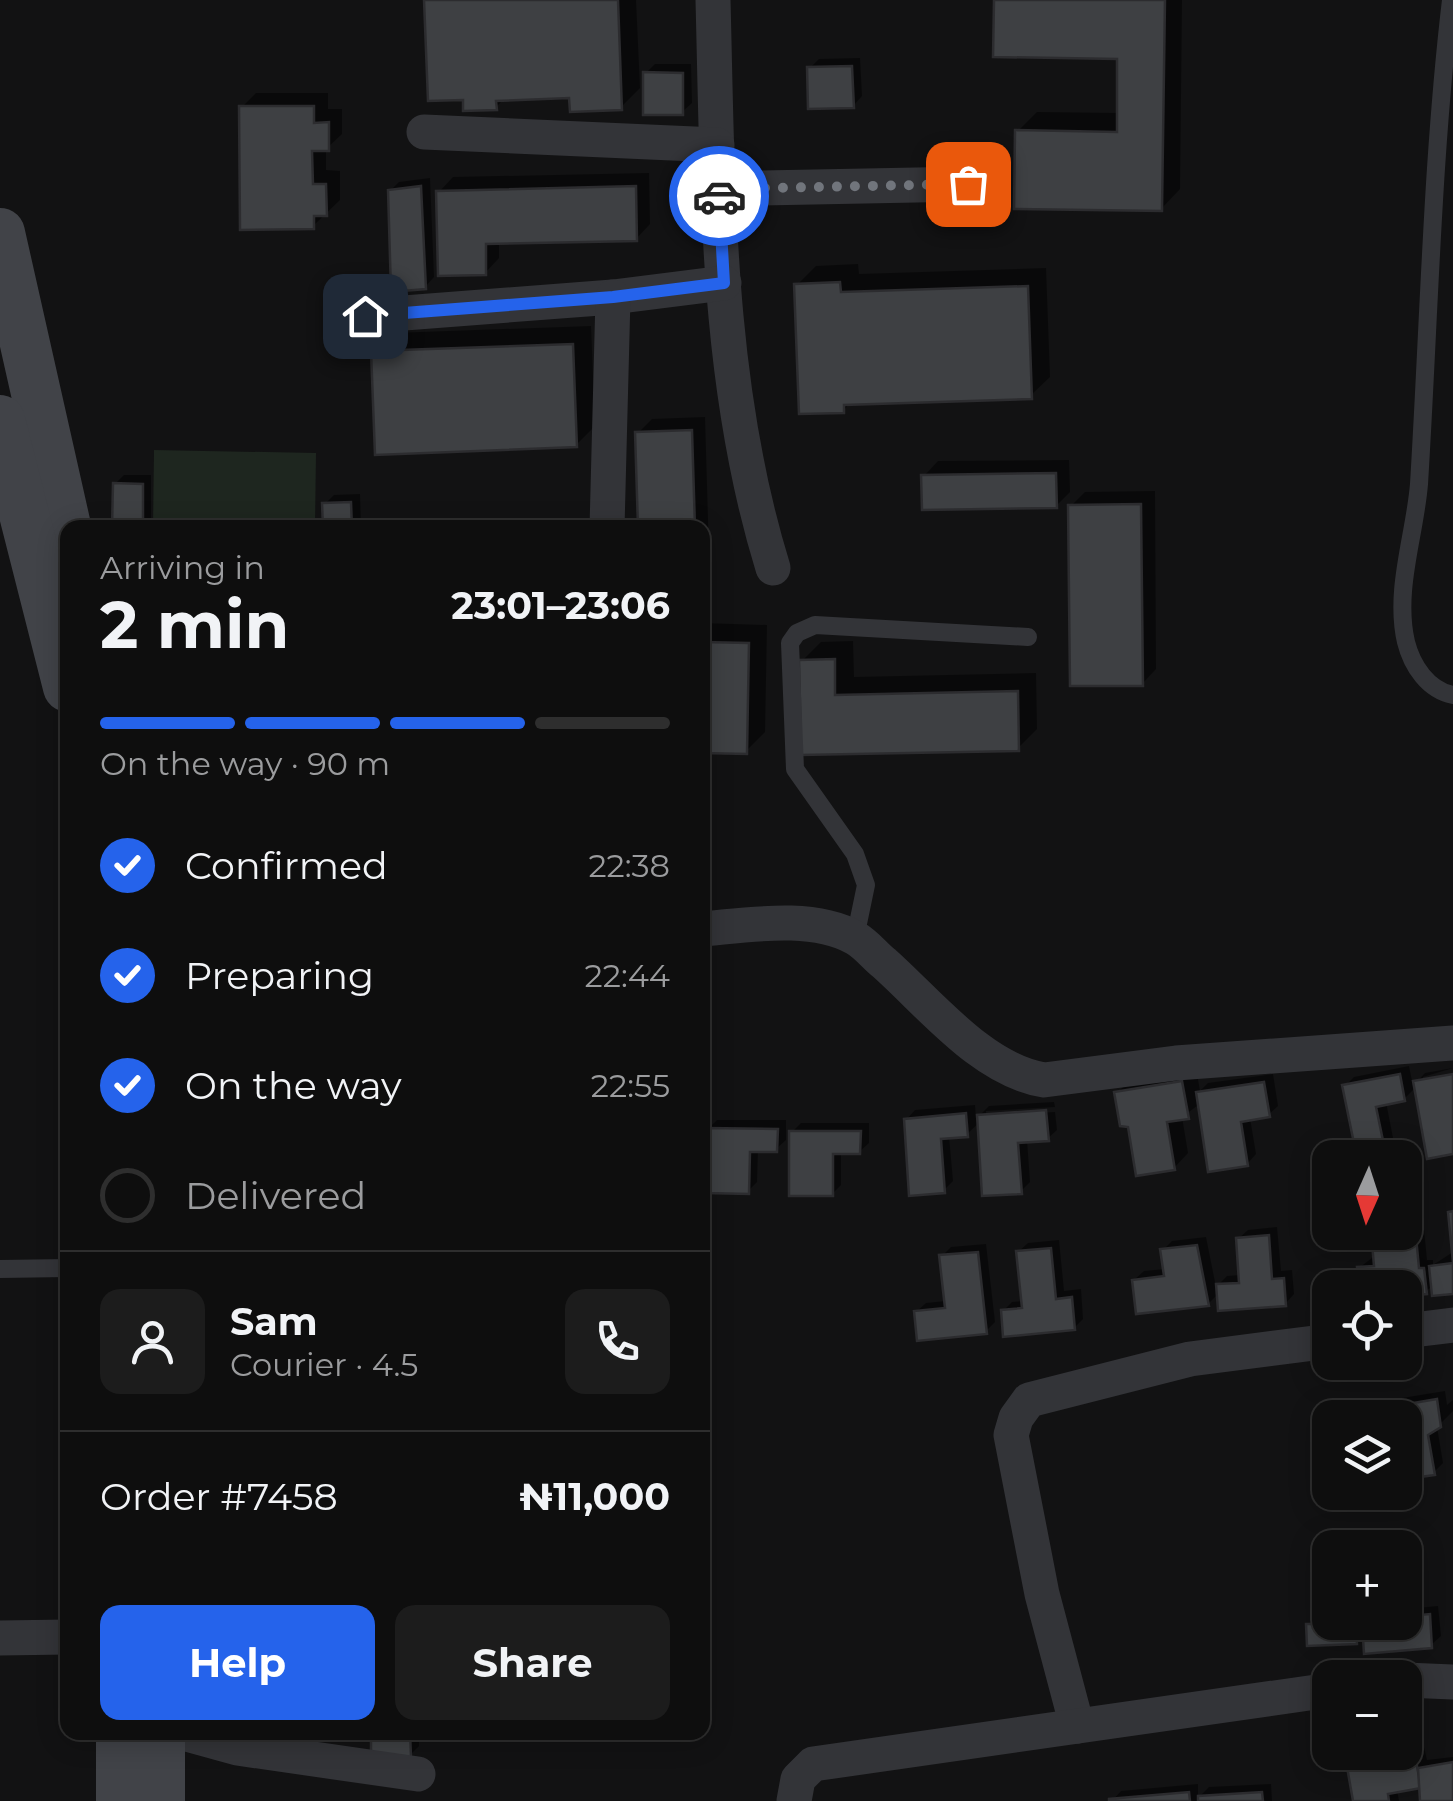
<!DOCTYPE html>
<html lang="en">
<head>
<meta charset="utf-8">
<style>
  body { margin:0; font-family:Montserrat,sans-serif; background:#1c1c1c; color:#f1f3f6; height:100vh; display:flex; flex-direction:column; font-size:38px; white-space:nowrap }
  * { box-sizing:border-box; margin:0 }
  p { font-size:32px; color:#9b9c9e }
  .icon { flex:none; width:55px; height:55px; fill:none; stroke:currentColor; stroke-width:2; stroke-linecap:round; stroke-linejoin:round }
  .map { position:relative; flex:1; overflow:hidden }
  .drawer { position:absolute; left:60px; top:520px; width:650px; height:1220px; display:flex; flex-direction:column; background:#0e0e0e; border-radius:20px; box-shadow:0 5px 25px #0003,0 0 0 2px #2e2e2e }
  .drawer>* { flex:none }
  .needle { width:65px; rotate:183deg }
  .tools { position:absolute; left:1312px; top:1140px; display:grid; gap:20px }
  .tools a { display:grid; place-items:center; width:110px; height:110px; border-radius:20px; background:#0e0e0e; box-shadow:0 5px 25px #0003,0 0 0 2px #2e2e2e; font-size:50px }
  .pin { position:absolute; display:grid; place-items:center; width:85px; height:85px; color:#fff; margin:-42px; border-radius:20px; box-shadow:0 5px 15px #0006 }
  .courier { position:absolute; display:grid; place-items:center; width:100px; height:100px; margin:-50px; border:8px solid #2563eb; border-radius:50%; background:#fff; color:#222; box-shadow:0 2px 12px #0007 }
  .overview em { font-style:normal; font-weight:700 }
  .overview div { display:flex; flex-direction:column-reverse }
  .overview { display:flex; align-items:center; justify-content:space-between; height:170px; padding:0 40px }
  h1 { font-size:65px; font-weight:700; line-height:75px }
  .bar { display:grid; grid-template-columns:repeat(4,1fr); gap:15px 10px; align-content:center; height:120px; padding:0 40px }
  .bar i { height:12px; border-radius:8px; background:#2e2e2e }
  .bar .on { background:#2563eb }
  .bar p { grid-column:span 4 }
  .line { display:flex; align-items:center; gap:25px; padding:0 40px; border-top:2px solid #2e2e2e }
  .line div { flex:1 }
  .round { display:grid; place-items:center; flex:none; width:105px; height:105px; border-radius:20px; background:#1c1c1c }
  ol { padding:0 40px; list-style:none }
  li { display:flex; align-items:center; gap:30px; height:110px }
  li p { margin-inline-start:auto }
  li .icon { padding:10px; border-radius:50%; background:#2563eb; color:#fff; stroke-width:4 }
  li:last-child { color:#9b9c9e }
  li i { width:55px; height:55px; border:5px solid #2e2e2e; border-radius:50% }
  .primary-button { display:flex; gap:20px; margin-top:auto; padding:20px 40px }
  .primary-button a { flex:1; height:115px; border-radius:20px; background:#2563eb; color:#fff; font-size:40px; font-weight:700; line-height:115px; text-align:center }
  .primary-button a+a { background:#1c1c1c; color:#f1f3f6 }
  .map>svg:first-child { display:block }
</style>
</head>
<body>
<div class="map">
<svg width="1453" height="1801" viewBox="0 0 1453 1801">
  <rect width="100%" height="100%" fill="#121213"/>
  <path fill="#1e261f" d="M154,450L316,453L315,527H153Z"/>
  <g fill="#0007">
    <path d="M426,0H636L640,88L621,107L572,96L505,98L496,107L465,98Z"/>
    <path d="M996,0H1182L1180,189L1161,209L1018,131L1037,112L1119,113L1120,56Z"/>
    <path d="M860,58L862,96L853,106L810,68L819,59Z"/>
    <path d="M655,64H691L692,103L682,112L645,74Z"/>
    <path d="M256,93H328V109H342V134L326,149V170L340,171V200L313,226L242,107Z"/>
    <path d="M649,173L650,224L636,239L499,241V258L485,273L439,192L453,177Z"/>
    <path d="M430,178L434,277L425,287L390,191L399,182Z"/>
    <path d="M858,264L859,274L1046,268L1050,377L1030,396L851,402L843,411L797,285L816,266Z"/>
    <path d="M591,326L595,426L576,445L374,352L393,333Z"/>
    <path d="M705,417L710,588L702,596V528H641L638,433L652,419Z"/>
    <path d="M1069,460L1070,492L1056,506L924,476L938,461Z"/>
    <path d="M124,475H151V528H115V484Z"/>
    <path d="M1155,491L1156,669L1142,684L1071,506L1085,492Z"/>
    <path d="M360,494L361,528H325V504L334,495Z"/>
    <path d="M702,623L767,625L765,732L746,751L702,750Z"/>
    <path d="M853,641L854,677L1036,673L1037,729L1018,748L803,752L802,661L821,642Z"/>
    <path d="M1409,1066L1413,1086L1425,1073L1453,1068L1423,1077V1082L1453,1077V1151L1417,1086L1404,1099L1386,1102L1394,1143L1385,1152L1345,1086L1354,1077Z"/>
    <path d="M1196,1068L1200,1091L1208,1083L1273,1074L1278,1106L1268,1115L1250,1118L1256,1154L1247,1164L1201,1103L1182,1117L1188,1153L1174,1168L1130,1125L1117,1093L1131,1079Z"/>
    <path d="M1054,1102L1055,1107L986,1111V1116L1055,1112L1057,1130L1047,1139L1027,1140L1030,1182L1021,1191L980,1122L967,1134L949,1136L953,1181L944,1190L906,1120L915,1110L975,1105L976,1119L989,1106Z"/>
    <path d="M717,1120H786V1140L776,1149H758L757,1182L748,1191L708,1129Z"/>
    <path d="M801,1123H869V1143L859,1152H841V1185L832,1194L792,1132Z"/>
    <path d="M1422,1208L1427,1260H1433V1265L1453,1252V1292L1433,1284L1426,1292L1405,1294V1288L1359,1268L1405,1232V1210Z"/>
    <path d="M1277,1227L1281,1271L1292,1270L1294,1294L1285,1304L1219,1293L1208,1304L1134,1280L1144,1271L1165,1269L1163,1250L1172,1241L1206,1237L1216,1287L1227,1276L1241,1275L1238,1239L1248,1230Z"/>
    <path d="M1059,1240L1064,1291L1081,1289L1083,1319L1074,1328L1003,1311L1012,1302L1023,1301L1018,1252L1028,1243Z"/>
    <path d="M986,1244L995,1322L986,1331L916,1312L926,1303L946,1301L942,1256L951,1247Z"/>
    <path d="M1445,1391L1447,1405L1453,1400V1411L1437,1427L1443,1463L1434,1472L1414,1427L1405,1429V1418L1387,1409L1396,1399Z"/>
    <path d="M1412,1564L1416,1608L1438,1606L1441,1636L1431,1645L1365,1633L1356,1642L1309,1625L1325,1616L1323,1577L1330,1570V1622H1405V1565Z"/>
    <path d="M317,1732H419V1746L410,1755L373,1736Z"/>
    <path d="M1424,1747L1427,1760L1453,1757V1801H1423L1422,1785L1397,1790L1399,1801H1356L1350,1768L1359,1759Z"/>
    <path d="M1198,1784V1798L1209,1787L1271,1784L1272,1801H1112L1121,1791Z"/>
  </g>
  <g fill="#3e4043" stroke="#2c2c2f" stroke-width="2.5">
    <path d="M424,0H618L622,110L570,112L569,98L496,101L497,110L463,111V100L428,101Z"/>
    <path d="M994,0H1165L1162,211L1014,209L1015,130L1117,132V59L993,57Z"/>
    <path d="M852,66L854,108L808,109L807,67Z"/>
    <path d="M643,72L683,73V115H643Z"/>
    <path d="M239,106H314V123L329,122V151H312L313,184H326L327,216H314V229L240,230Z"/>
    <path d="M421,186L426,289L391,292L388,190Z"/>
    <path d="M636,186L637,241L486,244V275L438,276L436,191Z"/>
    <path d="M840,282L841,292L1028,286L1032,399L844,405V413L799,414L794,284Z"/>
    <path d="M573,344L577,447L375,455L371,351Z"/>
    <path d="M692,430L695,528H638L635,432Z"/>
    <path d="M1056,473L1057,508L922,510L921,475Z"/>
    <path d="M113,483L143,484V528H112Z"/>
    <path d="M351,502L352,528H323L322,503Z"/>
    <path d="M1141,504L1143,686H1070L1068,505Z"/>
    <path d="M702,642L749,643L747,754L702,753Z"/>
    <path d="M835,659V695L1018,691L1019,751L801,755L799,660Z"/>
    <path d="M1400,1074L1405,1101L1376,1107L1386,1155L1357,1158L1342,1085Z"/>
    <path d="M1453,1074V1154L1427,1159L1413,1081Z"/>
    <path d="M1182,1081L1189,1119L1167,1122L1175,1170L1136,1176L1128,1127L1120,1126L1114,1092Z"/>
    <path d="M1264,1082L1270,1117L1241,1122L1248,1166L1208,1172L1196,1092Z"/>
    <path d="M1046,1110L1049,1141L1018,1143L1022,1194L982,1196L977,1115Z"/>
    <path d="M966,1113L968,1137L941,1139L945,1193L909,1196L904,1119Z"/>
    <path d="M706,1128L778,1129L777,1152H750L749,1194L705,1193Z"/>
    <path d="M789,1131H861L860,1154H833V1196H789Z"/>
    <path d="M1453,1211V1294L1432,1296L1429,1266L1453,1263L1448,1212Z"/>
    <path d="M1414,1216L1419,1268H1424L1427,1294L1405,1296V1288H1359L1357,1267L1374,1266L1371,1232H1405V1217Z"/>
    <path d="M1269,1235L1272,1279L1284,1278L1286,1306L1218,1311L1216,1284L1239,1283L1236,1238Z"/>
    <path d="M1197,1245L1209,1306L1136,1314L1132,1280L1164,1276L1160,1249Z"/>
    <path d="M1051,1248L1056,1299L1072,1297L1075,1330L1003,1337L1001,1310L1022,1308L1016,1251Z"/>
    <path d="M978,1252L987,1334L917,1341L914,1311L945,1308L939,1255Z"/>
    <path d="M1437,1399L1441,1427L1428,1435L1435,1475L1420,1477L1412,1430L1405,1431V1418H1386L1384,1408Z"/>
    <path d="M1330,1575V1622H1356L1357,1644L1307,1646L1306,1624H1323L1321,1576Z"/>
    <path d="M1405,1588L1408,1616L1430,1614L1432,1648L1364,1654L1362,1623L1405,1622Z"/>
    <path d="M314,1732H410L411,1757L371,1758V1738L314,1739Z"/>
    <path d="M1415,1755L1421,1788L1388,1794L1389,1801H1353L1347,1767Z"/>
    <path d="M1453,1762V1801H1420L1418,1768Z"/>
    <path d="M1189,1792L1190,1801H1109V1799Z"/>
    <path d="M1262,1792L1263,1801H1198V1796Z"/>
  </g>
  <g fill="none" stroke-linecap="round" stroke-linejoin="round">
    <g stroke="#333438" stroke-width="18">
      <path d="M1451,0C1432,161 1429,322 1419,484C1415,535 1394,590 1406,642C1412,666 1428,690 1453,695"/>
      <path d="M855,938L866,885L855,854L795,769L790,643L797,633L815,625L1028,637"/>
      <path d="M0,1269L68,1268"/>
    </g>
    <g stroke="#333438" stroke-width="35">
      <path d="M713,0C718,191 716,384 773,568"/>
      <path d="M424,132L717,145"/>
      <path d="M718,189L968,184"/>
      <path d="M365,316L613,297L724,283"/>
      <path d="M607,528L613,297"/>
      <path d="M702,929C749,925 812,914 855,938C866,944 875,956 884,963C930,1004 982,1070 1044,1080L1176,1063L1453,1043"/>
      <path d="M1405,1331L1453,1325"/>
      <path d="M0,1638L68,1637"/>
      <path d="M1405,1680L1453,1682"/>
      <path d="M1077,1726L1042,1594L1011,1435L1016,1418L1029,1400L1190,1359L1330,1341"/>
      <path d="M179,1732L237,1748L418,1774"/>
      <path d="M794,1801L798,1779L813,1764L1330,1690"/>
    </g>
    <g stroke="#414348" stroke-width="50">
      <path d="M0,233L68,535"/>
      <path d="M0,420L68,687"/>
      <path d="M160,1732V1801"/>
      <path d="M121,1801V1732"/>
    </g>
  </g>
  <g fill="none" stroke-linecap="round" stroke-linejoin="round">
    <path stroke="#71757c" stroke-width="10" stroke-dasharray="0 18" d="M719,196L718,189L968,184"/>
    <path stroke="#2563eb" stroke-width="12" d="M365,316L613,297L724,283L719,196"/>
  </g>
</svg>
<div class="tools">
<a><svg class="needle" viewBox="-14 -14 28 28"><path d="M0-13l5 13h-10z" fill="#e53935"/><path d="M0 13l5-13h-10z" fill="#9b9c9e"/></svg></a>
<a><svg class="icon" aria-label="locate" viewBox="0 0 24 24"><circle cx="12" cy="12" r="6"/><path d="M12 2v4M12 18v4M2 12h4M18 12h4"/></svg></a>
<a><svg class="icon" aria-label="layers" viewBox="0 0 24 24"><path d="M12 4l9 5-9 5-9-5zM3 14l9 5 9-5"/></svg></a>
<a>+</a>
<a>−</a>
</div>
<div class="pin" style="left:968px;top:184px;background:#ea580c"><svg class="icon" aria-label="bag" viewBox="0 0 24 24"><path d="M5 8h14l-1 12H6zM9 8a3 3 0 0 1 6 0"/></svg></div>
<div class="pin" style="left:365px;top:316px;background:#1f2937"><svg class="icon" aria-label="home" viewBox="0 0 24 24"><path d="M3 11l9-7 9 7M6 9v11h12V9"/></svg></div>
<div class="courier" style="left:719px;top:196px"><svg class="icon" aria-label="car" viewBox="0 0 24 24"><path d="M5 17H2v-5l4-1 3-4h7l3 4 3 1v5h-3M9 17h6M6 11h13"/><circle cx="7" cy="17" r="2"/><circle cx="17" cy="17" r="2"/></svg></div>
<section class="drawer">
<div class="overview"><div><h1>2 min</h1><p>Arriving in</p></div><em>23:01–23:06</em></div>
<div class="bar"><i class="on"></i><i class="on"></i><i class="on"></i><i></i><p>On the way · 90 m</p></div>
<ol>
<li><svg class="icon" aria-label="check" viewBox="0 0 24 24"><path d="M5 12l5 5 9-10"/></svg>Confirmed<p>22:38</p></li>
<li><svg class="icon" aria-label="check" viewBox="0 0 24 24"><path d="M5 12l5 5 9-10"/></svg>Preparing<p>22:44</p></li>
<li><svg class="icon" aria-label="check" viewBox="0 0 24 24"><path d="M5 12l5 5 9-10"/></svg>On the way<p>22:55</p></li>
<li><i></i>Delivered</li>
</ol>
<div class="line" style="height:180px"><a class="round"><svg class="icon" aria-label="person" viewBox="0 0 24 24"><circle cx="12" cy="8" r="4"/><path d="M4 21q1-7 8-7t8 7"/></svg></a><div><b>Sam</b><p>Courier · 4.5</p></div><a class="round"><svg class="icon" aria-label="phone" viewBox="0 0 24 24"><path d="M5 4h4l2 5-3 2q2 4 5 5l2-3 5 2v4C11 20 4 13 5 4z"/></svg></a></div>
<div class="line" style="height:130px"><div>Order #7458</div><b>₦11,000</b></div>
<div class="primary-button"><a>Help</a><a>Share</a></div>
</section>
</div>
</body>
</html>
